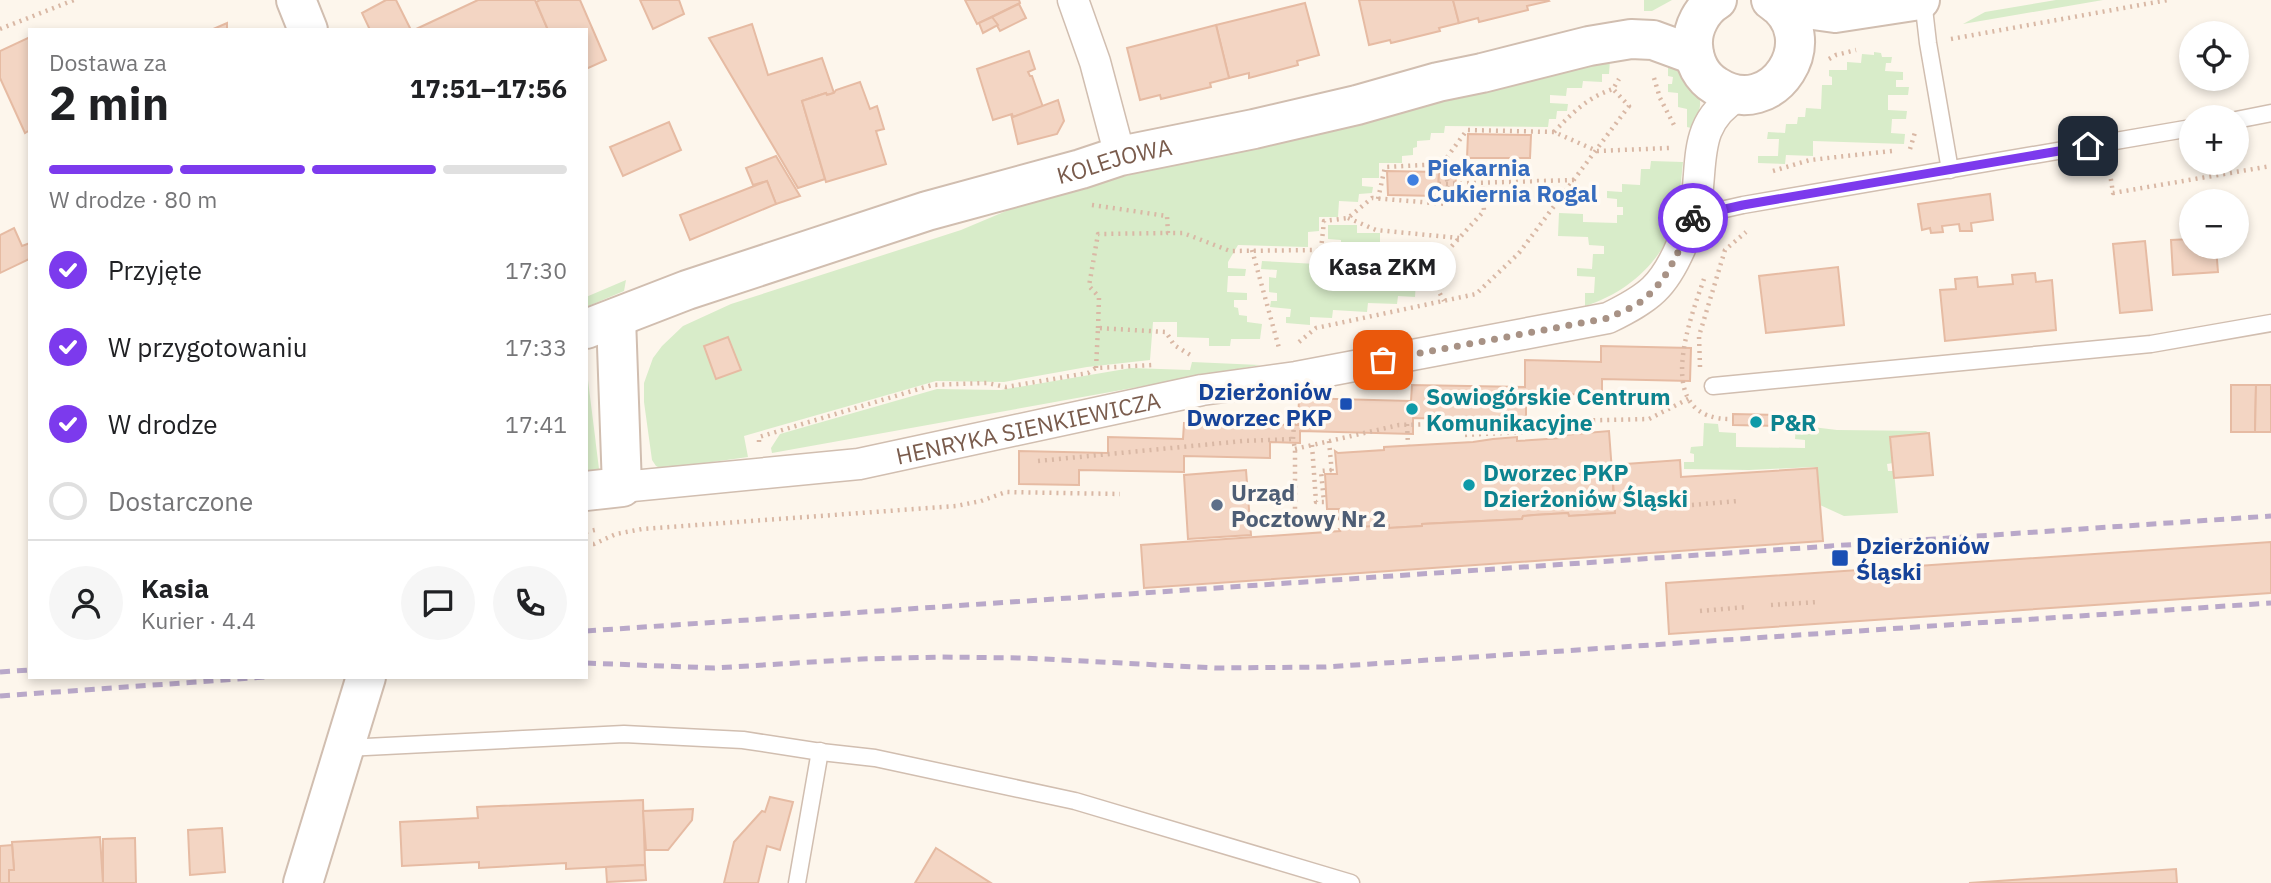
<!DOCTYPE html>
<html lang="pl">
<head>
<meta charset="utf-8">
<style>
  body { margin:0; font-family:"IBM Plex Sans",sans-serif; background:#f6f6f6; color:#202124; height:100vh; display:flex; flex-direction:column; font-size:26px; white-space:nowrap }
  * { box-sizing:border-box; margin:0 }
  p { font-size:23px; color:#757577 }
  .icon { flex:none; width:38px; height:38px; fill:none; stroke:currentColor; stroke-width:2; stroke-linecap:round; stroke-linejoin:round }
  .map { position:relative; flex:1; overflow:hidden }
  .sheet { position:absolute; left:28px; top:28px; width:560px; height:651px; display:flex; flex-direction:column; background:#fff; border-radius:0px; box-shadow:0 4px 10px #0003 }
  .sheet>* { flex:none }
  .tools { position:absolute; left:2179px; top:21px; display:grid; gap:14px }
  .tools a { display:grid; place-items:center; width:70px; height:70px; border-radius:50%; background:#fff; box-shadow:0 4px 10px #0003; font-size:35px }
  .pin { position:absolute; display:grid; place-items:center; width:60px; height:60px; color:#fff; margin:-30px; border-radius:14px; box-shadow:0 4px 10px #0006 }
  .courier { position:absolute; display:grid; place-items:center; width:70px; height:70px; margin:-35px; border:5px solid #7c3aed; border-radius:50%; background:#fff; color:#222; box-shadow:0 2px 9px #0007 }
  .bubble { position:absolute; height:49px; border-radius:24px; background:#fff; box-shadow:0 4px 10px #0003; font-size:23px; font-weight:700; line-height:49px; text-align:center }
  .head em { font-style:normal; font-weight:700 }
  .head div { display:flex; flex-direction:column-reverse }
  .head { display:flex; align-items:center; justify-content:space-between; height:119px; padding:0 21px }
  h1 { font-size:46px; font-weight:700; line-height:52px }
  .bar { display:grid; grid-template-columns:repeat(4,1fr); gap:10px 7px; align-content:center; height:84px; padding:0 21px }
  .bar i { height:9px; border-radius:5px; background:#e0e0e0 }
  .bar .current { background:#7c3aed }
  .bar p { grid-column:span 4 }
  .line { display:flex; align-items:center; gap:18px; padding:0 21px; border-top:2px solid #e0e0e0 }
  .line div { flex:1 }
  .round { display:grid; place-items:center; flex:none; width:74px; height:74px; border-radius:37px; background:#f6f6f6 }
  ol { padding:0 21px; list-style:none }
  li { display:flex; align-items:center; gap:21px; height:77px }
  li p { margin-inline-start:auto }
  li .icon { padding:7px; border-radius:50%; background:#7c3aed; color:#fff; stroke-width:4 }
  li:last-child { color:#757577 }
  li i { width:38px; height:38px; border:4px solid #e0e0e0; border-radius:50% }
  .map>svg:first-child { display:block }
</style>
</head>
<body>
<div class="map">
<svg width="2271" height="883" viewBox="0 0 2271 883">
  <rect width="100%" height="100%" fill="#fdf6ec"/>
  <g fill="#d8ecc9">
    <path d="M1644,0H1672L1652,11H1644Z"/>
    <path d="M2056,0H2103L1963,24L1985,12Z"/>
    <path d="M1874,52L1881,53L1882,57H1892L1891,63H1886L1885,71L1903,72V80H1896V87H1909L1908,95H1888V110L1907,111L1906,119H1892L1891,133L1905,134L1904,144L1813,141V156L1786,155L1785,164L1758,163V156H1778L1779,139H1767L1768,132L1785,133L1786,124H1797L1798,117H1805L1806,108L1821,109L1822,85H1832V77L1829,76V70H1847V62L1861,63L1862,54L1874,55Z"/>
    <path d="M1610,60L1609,74H1602V82L1583,81L1582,88H1567L1566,96L1550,95V103L1568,104L1567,111H1557L1556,119H1549L1548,127L1445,126L1444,133H1431L1430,140L1417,141V147L1413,148V155L1402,156V163H1379V178H1362V186L1373,187L1372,193L1359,194L1358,202L1339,201L1338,217H1319V231L1308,232V247L1238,245L1228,262V268L1246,269L1245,276H1228L1227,292L1247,293V300H1234V307L1238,308L1239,315L1247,316V322L1262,324L1260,339H1231L1230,346H1209V338L1177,337V322H1153L1150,360L1087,367L1004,382L936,381L744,436L748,457L662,469L656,466L652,460L644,402V383L653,358L662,346L683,326L731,304L961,230L1018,206L1073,189L1540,74Z"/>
    <path d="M1668,65C1680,72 1703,91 1700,106C1699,113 1694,121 1691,128L1687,127V109L1678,107V93L1668,92V84H1672L1673,77L1668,76Z"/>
    <path d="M1651,161L1683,162C1681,180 1680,199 1676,217C1664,261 1627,293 1585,306V293H1594L1595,277L1577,276V268L1592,269L1593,254H1604V246L1589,245L1588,237L1558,236L1559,213L1583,214V222L1617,223V215H1623V207H1617V199L1607,198V191L1622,192V184L1640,185L1641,169H1650Z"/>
    <path d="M1328,225H1357V233H1380V242H1429V250H1410L1409,264L1351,263V248H1341V240L1328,239Z"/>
    <path d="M1262,261L1317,264V270L1401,274V280L1416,281L1415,297L1398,296L1397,304L1368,303L1367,312L1333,310L1332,318L1310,317V325L1286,323V317H1290L1291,309L1270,307L1271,301H1277V293L1269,292V277L1276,278L1277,270L1261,269Z"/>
    <path d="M626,280L624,291L586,307V297Z"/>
    <path d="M1192,362L1260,365L772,453L771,448L780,434L937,389L1001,390L1131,368L1190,370Z"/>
    <path d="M586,364L599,469L598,473L586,479Z"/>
    <path d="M1704,423L1718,424L1719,432L1736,433V447L1805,448V440L1795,439L1796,425L1837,430L1926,431L1929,433L1890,438L1893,463L1887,464L1888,471H1894L1898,513L1844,516L1820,505L1817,468L1814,467L1749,470L1684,469V462H1694V454L1690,453L1691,447L1703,446Z"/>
  </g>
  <g fill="#f3d5c3" stroke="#e6bba3" stroke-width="2">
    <path d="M386,0H396L411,30H370L362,13Z"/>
    <path d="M478,0H535L548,30H414Z"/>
    <path d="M540,0H580L606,60L586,69V30H548L536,2Z"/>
    <path d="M640,0H679L684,14L653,29Z"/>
    <path d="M965,0H1019L1020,3L977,24Z"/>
    <path d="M1359,0H1453L1459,23L1439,28L1440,31L1391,43L1390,40L1369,45Z"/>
    <path d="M1453,0H1548L1549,1L1527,6L1528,10L1479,22L1478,18L1459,23Z"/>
    <path d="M1305,3L1319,55L1297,61L1298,65L1249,78V73L1229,78L1216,25Z"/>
    <path d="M1019,4L1026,18L1000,31L992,17Z"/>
    <path d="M992,17L998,25L983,33L979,23Z"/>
    <path d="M227,23V30H211Z"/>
    <path d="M752,24L768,75L822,58L834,93L827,95L826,93L802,101L825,179L798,188L709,38Z"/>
    <path d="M1216,25L1229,78L1210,83L1211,87L1161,99L1160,95L1140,100L1127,48Z"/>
    <path d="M30,37V130L25,133L0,78V51Z"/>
    <path d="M1029,51L1035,69L1028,72L1030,76H1032L1043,107L1013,117L1012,114L993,120L977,69Z"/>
    <path d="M860,82L870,109L877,106L884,129L876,131L886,164L826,182L802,101L826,93L827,95L834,93L836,90Z"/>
    <path d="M1058,100L1064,121L1057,134L1018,144L1011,114L1013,117Z"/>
    <path d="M669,122L681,150L623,176L610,147Z"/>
    <path d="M1468,134L1531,135L1530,158H1467Z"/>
    <path d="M776,156L800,196L776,204L767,181L753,185L746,168Z"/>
    <path d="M1387,171L1439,172L1438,196L1388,195Z"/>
    <path d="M1439,172L1456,173L1455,197L1438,196Z"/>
    <path d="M767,181L776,204L690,240L680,215Z"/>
    <path d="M1990,194L1993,220L1971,223L1972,231H1960L1959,224L1942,226L1943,232L1931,233L1930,228L1922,230L1918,204Z"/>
    <path d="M14,228L22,246L30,243V261L29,259L0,273V235Z"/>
    <path d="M2191,239V247H2216L2218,272L2173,275L2171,240Z"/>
    <path d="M2145,241L2152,310L2120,313L2113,244Z"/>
    <path d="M1838,267L1844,325L1766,333L1759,276Z"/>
    <path d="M2035,273L2036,282L2052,280L2056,330L1945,341L1940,290L1956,289L1955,279L1977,277L1978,287L2013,284L2012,275Z"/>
    <path d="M728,337L741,370L716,379L704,346Z"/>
    <path d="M1601,346L1691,348L1690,381L1602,379V395L1526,393V421L1413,418V434L1300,431V443L1270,442V458L1184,456V472L1079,470V485L1019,484V451L1108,453V437L1183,439L1184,423L1298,425L1299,398L1411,401L1412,385L1525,387V360L1601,362Z"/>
    <path d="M2231,385H2256L2255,432H2231Z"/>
    <path d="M2256,385H2271V432H2255Z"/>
    <path d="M1733,414L1780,415L1779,426L1733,425Z"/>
    <path d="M1609,431L1615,513L1569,516L1568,513L1534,515L1523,516L1522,519L1422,524V526L1389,528V525L1341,530L1339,509H1327L1325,474H1337L1335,451L1338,453L1384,450V447L1473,442L1493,439L1517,437V441L1562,438L1563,435Z"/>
    <path d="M1929,433L1933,475L1894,478L1890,437Z"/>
    <path d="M1680,460L1681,477L1817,468L1823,541L1144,588L1141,545L1340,531L1339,529L1343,528L1389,525V528L1422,526V524L1522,519L1523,516L1534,515L1568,513L1569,516L1615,513L1612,465Z"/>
    <path d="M1246,470L1251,535L1188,539L1184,475Z"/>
    <path d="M2271,542V593L1669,634L1666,583Z"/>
    <path d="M770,797L793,802L780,850L767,846L758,883H724L734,842L762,811L765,812Z"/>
    <path d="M643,800L645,865L566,869V863L479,868V862L402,866L400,822L478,818L477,807Z"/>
    <path d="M693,809L692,820L668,850H646L643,811Z"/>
    <path d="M222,828L225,872L190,875L188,830Z"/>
    <path d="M100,837L103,883H9V870H14L12,842Z"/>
    <path d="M135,838L136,883H103V839Z"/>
    <path d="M12,845L14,870H9V883H0V846Z"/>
    <path d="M936,848L991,883H915Z"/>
    <path d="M645,865L646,880L607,882L606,867Z"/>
    <path d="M2176,869L2177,883H1969Z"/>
  </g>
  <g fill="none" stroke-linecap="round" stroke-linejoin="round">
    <defs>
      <g id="service">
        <path d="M1923,0L1928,43L1950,170"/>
        <path d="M2236,120L2271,113"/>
        <path d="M1694,216L1743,205L2191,128"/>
        <path d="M1713,386L2151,344L2271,323"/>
        <path d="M346,748L624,734L743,740L821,752L875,758L1075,801L1351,883"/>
        <path d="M797,883L820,751"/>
      </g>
      <g id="minor">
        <path d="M1073,0L1095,62L1120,156"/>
        <path id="s1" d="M622,487L859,464L1202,390L1296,377L1608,318C1649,298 1664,287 1682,244C1686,235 1692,225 1694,214C1705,167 1689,124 1739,95"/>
      </g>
      <g id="tertiary">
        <path d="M296,0L308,30"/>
        <path d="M1717,0C1702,9 1692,28 1693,45C1694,62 1701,77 1716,86C1773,123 1828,37 1771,0"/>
        <path d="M1778,5L1835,13L1920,0"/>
        <path id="s2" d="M586,329L687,290L927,211L1081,169L1120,156L1254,129L1357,105L1438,82L1482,73L1589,46L1631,39L1653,40L1694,55"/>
        <path d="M586,491L622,487L616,318"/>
        <path d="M303,883L366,677"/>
      </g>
    </defs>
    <use href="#service" stroke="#d1beb0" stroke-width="19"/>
    <use href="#minor" stroke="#d1beb0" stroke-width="33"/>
    <use href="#tertiary" stroke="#d1beb0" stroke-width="42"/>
    <g stroke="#d9b8a5" stroke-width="4.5" stroke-dasharray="2 5" stroke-linecap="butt">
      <path d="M0,29L74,0"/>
      <path d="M1951,39L2168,0"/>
      <path d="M1829,59L1836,55L1856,50"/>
      <path d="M1654,78L1660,98L1674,125"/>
      <path d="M1554,132C1572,113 1588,97 1613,89"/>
      <path d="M1910,149L1916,129"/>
      <path d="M2107,167H2109L2113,193L2271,166"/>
      <path d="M1773,171L1810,160L1892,151"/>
      <path d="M1439,184L1574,180"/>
      <path d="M1378,199L1385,167L1442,164L1467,130L1554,132L1597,151L1669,148"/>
      <path d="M1092,205L1167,216L1168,233H1183L1230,251L1321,250L1354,267L1428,272L1444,301"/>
      <path d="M1348,218L1376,230L1459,238"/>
      <path d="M1252,250L1279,348"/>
      <path d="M1321,250L1324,221L1348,218L1372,198L1446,204L1448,183L1442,164"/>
      <path d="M1428,272L1484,211L1482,182"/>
      <path d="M1704,279C1688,324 1652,421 1733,419"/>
      <path d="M1098,328L1099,297L1089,286L1098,234L1168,233"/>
      <path d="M1299,342L1316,328L1476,294L1519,253L1629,106L1613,89L1619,79"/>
      <path d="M1700,367L1699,336L1725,250L1746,232"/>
      <path d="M1096,368L1098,328L1166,332L1174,345L1192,356"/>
      <path d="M1295,409L1293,439L1295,449V520L1340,518"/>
      <path d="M1463,423V435L1524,432V422"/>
      <path d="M1407,424L1408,445"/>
      <path d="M1329,441L1332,474"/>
      <path d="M759,442V437L932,385L987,383L1006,387L1088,373L1096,368L1152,365"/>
      <path d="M1312,445L1316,502H1324L1321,471L1332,470"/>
      <path d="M1295,449L1399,425L1649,419L1690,398"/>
      <path d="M1038,461L1243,441L1293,439"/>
      <path d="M1692,505L1738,501"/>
      <path d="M586,532L599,529"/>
      <path d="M586,544H594L616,534L642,529L956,506L981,501L1006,492L1120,494"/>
      <path d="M1771,605L1818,602"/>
      <path d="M1700,611L1747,607"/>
    </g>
    <use href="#service" stroke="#fff" stroke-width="16"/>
    <use href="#minor" stroke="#fff" stroke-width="30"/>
    <use href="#tertiary" stroke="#fff" stroke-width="38"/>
    <g stroke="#b9a8c9" stroke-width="5" stroke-dasharray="10 7" stroke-linecap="butt">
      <path d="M586,631L2271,516"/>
      <path d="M586,663L714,668L862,659L941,657L1025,658L1216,668L1326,667L2271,603"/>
      <path d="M0,672L30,670"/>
      <path d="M0,696L266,677"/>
    </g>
  </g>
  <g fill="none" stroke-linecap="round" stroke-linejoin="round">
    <path stroke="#a89285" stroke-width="7" stroke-dasharray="0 12.6" d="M1383,360L1608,318C1618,313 1630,309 1639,303C1668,282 1679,250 1693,218"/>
    <path stroke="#7c3aed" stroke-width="9" d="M1693,218L1694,216L1743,205L2088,146"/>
  </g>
  <circle fill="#3f7fe0" stroke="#fffaf3" stroke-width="2.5" cx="1413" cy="180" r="7"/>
  <g fill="#1a4fb4" stroke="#fffaf3" stroke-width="2.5">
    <rect x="1339" y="397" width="14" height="14" rx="3.5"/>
    <rect x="1831" y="549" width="18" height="18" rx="3.5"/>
  </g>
  <g fill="#0f9aa8" stroke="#fffaf3" stroke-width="2.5">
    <circle cx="1412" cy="409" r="7"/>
    <circle cx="1756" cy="422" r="7"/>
    <circle cx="1469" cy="485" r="7"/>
  </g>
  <circle fill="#5c6f8a" stroke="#fffaf3" stroke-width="2.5" cx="1217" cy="505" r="7"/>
  <g text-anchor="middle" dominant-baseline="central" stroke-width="7" stroke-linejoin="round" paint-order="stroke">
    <g font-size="23" fill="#7a5c4d" stroke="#fffaf3">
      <text stroke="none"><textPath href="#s2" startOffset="555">KOLEJOWA</textPath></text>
      <text stroke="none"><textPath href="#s1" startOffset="411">HENRYKA SIENKIEWICZA</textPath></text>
    </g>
    <g font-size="23" font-weight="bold" fill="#366cbe" stroke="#fffaf3" text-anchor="start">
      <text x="1427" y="167">Piekarnia<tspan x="1427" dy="26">Cukiernia Rogal</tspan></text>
    </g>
    <g font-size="23" font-weight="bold" fill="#164399" stroke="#fffaf3" text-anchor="end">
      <text x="1332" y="391">Dzierżoniów<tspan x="1332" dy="26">Dworzec PKP</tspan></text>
      <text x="1856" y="545" text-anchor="start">Dzierżoniów<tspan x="1856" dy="26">Śląski</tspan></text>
    </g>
    <g font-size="23" font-weight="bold" fill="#0d838f" stroke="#fffaf3" text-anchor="start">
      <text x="1426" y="396">Sowiogórskie Centrum<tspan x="1426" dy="26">Komunikacyjne</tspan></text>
      <text x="1770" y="422">P&amp;R</text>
      <text x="1483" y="472">Dworzec PKP<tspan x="1483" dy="26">Dzierżoniów Śląski</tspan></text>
    </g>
    <g font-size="23" font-weight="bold" fill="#4e5e75" stroke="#fffaf3" text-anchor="start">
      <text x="1231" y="492">Urząd<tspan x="1231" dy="26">Pocztowy Nr 2</tspan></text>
    </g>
  </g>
</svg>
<div class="tools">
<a><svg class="icon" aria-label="locate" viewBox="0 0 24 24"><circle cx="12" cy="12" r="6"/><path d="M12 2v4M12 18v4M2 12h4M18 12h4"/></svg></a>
<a>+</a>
<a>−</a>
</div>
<div class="pin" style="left:1383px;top:360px;background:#ea580c"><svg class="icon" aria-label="bag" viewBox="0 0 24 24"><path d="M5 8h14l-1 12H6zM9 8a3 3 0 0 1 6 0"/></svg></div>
<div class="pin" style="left:2088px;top:146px;background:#1f2937"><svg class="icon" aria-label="home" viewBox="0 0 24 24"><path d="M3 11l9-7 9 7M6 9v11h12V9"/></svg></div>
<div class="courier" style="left:1693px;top:218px"><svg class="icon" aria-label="bike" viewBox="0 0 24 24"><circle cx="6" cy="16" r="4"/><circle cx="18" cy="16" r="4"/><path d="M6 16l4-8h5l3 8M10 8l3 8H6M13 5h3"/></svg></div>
<div class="bubble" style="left:1309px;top:242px;width:147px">Kasa ZKM</div>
<section class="sheet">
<div class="head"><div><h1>2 min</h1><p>Dostawa za</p></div><em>17:51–17:56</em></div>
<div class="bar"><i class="current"></i><i class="current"></i><i class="current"></i><i></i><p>W drodze · 80 m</p></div>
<ol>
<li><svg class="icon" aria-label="check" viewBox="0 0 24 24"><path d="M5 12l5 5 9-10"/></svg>Przyjęte<p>17:30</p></li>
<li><svg class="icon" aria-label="check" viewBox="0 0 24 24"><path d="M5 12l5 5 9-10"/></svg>W przygotowaniu<p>17:33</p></li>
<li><svg class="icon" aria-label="check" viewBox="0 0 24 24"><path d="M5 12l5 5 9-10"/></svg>W drodze<p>17:41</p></li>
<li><i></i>Dostarczone</li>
</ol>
<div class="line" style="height:126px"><a class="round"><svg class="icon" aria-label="person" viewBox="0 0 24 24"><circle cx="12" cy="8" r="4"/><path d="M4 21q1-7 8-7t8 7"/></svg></a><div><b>Kasia</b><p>Kurier · 4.4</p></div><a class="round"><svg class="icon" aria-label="chat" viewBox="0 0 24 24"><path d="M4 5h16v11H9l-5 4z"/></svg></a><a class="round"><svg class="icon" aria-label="phone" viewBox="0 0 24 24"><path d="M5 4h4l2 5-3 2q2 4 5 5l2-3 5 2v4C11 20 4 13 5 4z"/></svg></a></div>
</section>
</div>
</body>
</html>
